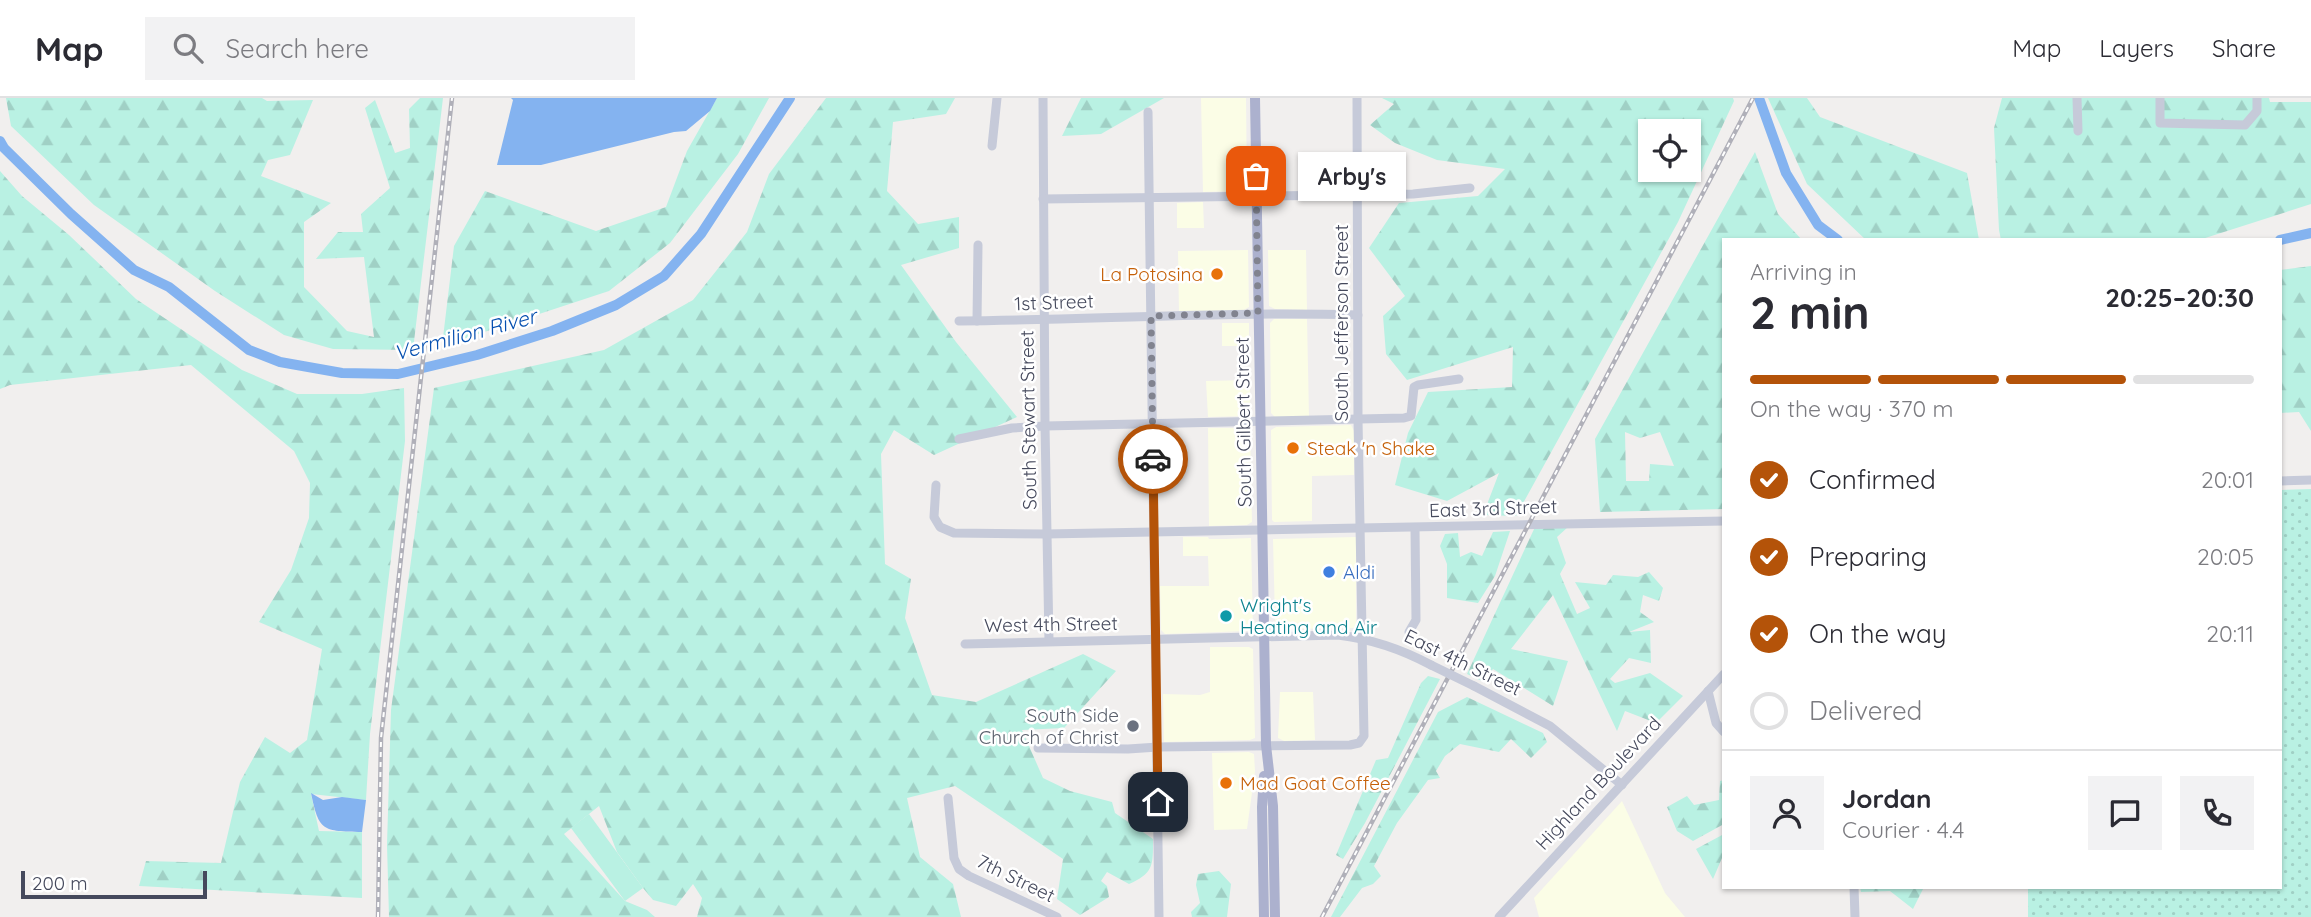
<!DOCTYPE html>
<html lang="en">
<head>
<meta charset="utf-8">
<style>
  body { margin:0; font-family:Quicksand,sans-serif; background:#f2f2f3; color:#2b2b33; height:100vh; display:flex; flex-direction:column; font-size:26px; white-space:nowrap }
  * { box-sizing:border-box; margin:0 }
  p { font-size:23px; color:#7c7c81 }
  .icon { flex:none; width:38px; height:38px; fill:none; stroke:currentColor; stroke-width:2; stroke-linecap:round; stroke-linejoin:round }
  .map { position:relative; flex:1; overflow:hidden }
  .drawer { position:absolute; left:1722px; top:140px; width:560px; height:651px; display:flex; flex-direction:column; background:#fff; border-radius:0px; box-shadow:0 2px 5px #0004 }
  .drawer>* { flex:none }
  .tools { position:absolute; left:1638px; top:21px; display:grid; gap:14px }
  .tools a { display:grid; place-items:center; width:63px; height:63px; border-radius:0px; background:#fff; box-shadow:0 2px 5px #0004; font-size:35px }
  .scale { position:absolute; left:21px; bottom:18px; width:186px; box-sizing:border-box; padding-left:7px; border:4px solid #45495c; border-top:0; font-size:19px; line-height:24px; white-space:nowrap; color:#45495c; -webkit-text-stroke:5px #fff; paint-order:stroke }
  .pin { position:absolute; display:grid; place-items:center; width:60px; height:60px; color:#fff; margin:-30px; border-radius:14px; box-shadow:0 4px 10px #0006 }
  .courier { position:absolute; display:grid; place-items:center; width:70px; height:70px; margin:-35px; border:5px solid #b45309; border-radius:50%; background:#fff; color:#222; box-shadow:0 2px 9px #0007 }
  .bubble { position:absolute; height:49px; border-radius:0px; background:#fff; box-shadow:0 2px 5px #0004; font-size:23px; font-weight:800; line-height:49px; text-align:center }
  .headline em { font-style:normal; font-weight:800 }
  .headline div { display:flex; flex-direction:column-reverse }
  .headline { display:flex; align-items:center; justify-content:space-between; height:119px; padding:0 28px }
  h1 { font-size:46px; font-weight:800; line-height:52px }
  .bar { display:grid; grid-template-columns:repeat(4,1fr); gap:10px 7px; align-content:center; height:84px; padding:0 28px }
  .bar i { height:9px; border-radius:5px; background:#e1e1e2 }
  .bar .on { background:#b45309 }
  .bar p { grid-column:span 4 }
  .line { display:flex; align-items:center; gap:18px; padding:0 28px; border-top:2px solid #e1e1e2 }
  .line div { flex:1 }
  .round { display:grid; place-items:center; flex:none; width:74px; height:74px; border-radius:0px; background:#f2f2f3 }
  ol { padding:0 28px; list-style:none }
  li { display:flex; align-items:center; gap:21px; height:77px }
  li p { margin-inline-start:auto }
  li .icon { padding:7px; border-radius:50%; background:#b45309; color:#fff; stroke-width:4 }
  li:last-child { color:#7c7c81 }
  li i { width:38px; height:38px; border:4px solid #e1e1e2; border-radius:50% }
  header { display:flex; align-items:center; gap:42px; box-sizing:border-box; height:98px; padding:0 35px; background:#fff; border-bottom:2px solid #e1e1e2 }
  header strong { font-size:33px }
  nav { display:flex; gap:38px; margin-inline-start:auto; font-size:24px }
  .search { width:490px; height:63px; background:#f2f2f3; display:flex; align-items:center; gap:18px; box-sizing:border-box; padding:0 24px; border-radius:0px; color:#7c7c81; font-size:26px }
  .map>svg:first-child { display:block }
</style>
</head>
<body>
<header>
<strong>Map</strong>
<div class="search"><svg class="icon" aria-label="search" viewBox="0 0 24 24"><circle cx="10" cy="10" r="6"/><path d="M15 15l6 6"/></svg>Search here</div>
<nav><a>Map</a><a>Layers</a><a>Share</a></nav>
</header>
<div class="map">
<svg width="2311" height="819" viewBox="0 0 2311 819">
  <defs>
    <pattern id="grass-dots" width="8" height="8" patternUnits="userSpaceOnUse" patternTransform="scale(1.75)"><rect width="8" height="8" fill="#b9f1e3"/><path d="M2 2h.1M6 6h.1" fill="none" stroke="#a0d0c5" stroke-width="1.8" stroke-linecap="round"/></pattern>
    <pattern id="forest-firs" width="22" height="20" patternUnits="userSpaceOnUse" patternTransform="scale(1.75)"><rect width="22" height="20" fill="#b9f1e3"/><path d="M5 1l3.5 6h-7zM16 11l3.5 6h-7z" fill="#a0d0c5"/></pattern>
  </defs>
  <rect width="100%" height="100%" fill="#f1efee"/>
  <g fill="#fbfde6">
    <path d="M1201,0H1246L1247,90L1241,93L1203,94Z"/>
    <path d="M1203,104L1204,130H1177V105Z"/>
    <path d="M1248,152L1249,209L1242,213L1179,214L1178,153Z"/>
    <path d="M1268,152H1306L1307,212L1275,211L1269,208Z"/>
    <path d="M1274,221H1307L1309,319H1275L1271,315L1270,225Z"/>
    <rect x="1222" y="225" width="27" height="23"/>
    <path d="M1250,282V316L1246,318L1208,319L1206,283Z"/>
    <path d="M1351,327L1355,335L1354,377L1312,378V423L1274,424L1272,422L1271,332L1276,329Z"/>
    <path d="M1208,330H1246L1250,332L1252,424L1247,427L1209,428Z"/>
    <path d="M1183,439H1208L1209,441H1225L1251,440L1253,531L1248,533L1165,536L1161,532L1160,488H1209L1208,458H1183Z"/>
    <path d="M1356,439V530L1286,531L1277,528L1275,522L1273,441Z"/>
    <path d="M1210,549H1249L1253,551L1255,640L1250,642L1164,644L1163,596L1200,597L1210,594Z"/>
    <path d="M1280,594H1313L1315,642L1284,643L1278,640Z"/>
    <path d="M1249,654L1254,656L1255,673L1247,731L1214,732L1212,655Z"/>
    <path d="M1622,703L1665,795L1685,819H1539L1534,800Z"/>
  </g>
  <path fill="url(#grass-dots)" d="M2311,391V819H2028V789H2280V392Z"/>
  <g fill="url(#forest-firs)" fill-rule="evenodd">
    <path d="M6,0H262L267,3L313,2L290,57L268,62L261,78L331,105L304,124V189L347,233L374,239L364,159L316,161L338,134H363L361,116L390,90L365,10L375,2L395,55L410,50L409,11L420,0H443L413,252L333,251L284,237L215,193L94,107L11,28Z"/>
    <path d="M717,0H769L738,56L670,145L609,193L442,248L454,148L485,93L596,133L666,109L687,53Z"/>
    <path d="M826,0H955L946,16L893,24L887,93L918,126L959,119V150L901,167L956,244L1017,319L934,357L894,332L881,356L885,466L911,481L905,520L932,597L976,604L1083,556L1116,573L1064,630L1022,632L1043,680L1070,693L1112,704L1115,715L1153,741C1153,767 1154,775 1129,786L1107,774L1101,783L1107,788L1109,799L1080,817L1057,801L1063,761L955,688L907,700L920,759L953,786L961,819H697L702,800L693,786L676,808L653,802L643,790L617,754L599,708L564,736L625,803L647,812L655,819H389L387,747L391,612L434,290L604,252L693,202L747,134L769,76Z"/>
    <path d="M1081,0H1164L1101,36L1062,38Z"/>
    <path d="M1382,0H1733L1734,3L1678,124L1516,418L1483,417L1499,375L1447,403L1395,387L1408,335L1428,294L1512,289L1513,249L1407,282L1386,256L1383,218L1405,198L1369,150L1399,105L1478,98L1505,71L1437,62L1395,45L1370,27L1394,6ZM1650,33H1689V72H1650Z"/>
    <path d="M1768,0H1807L1820,19L1967,75L1979,142H1866L1807,86Z"/>
    <path d="M2002,0H2269L2270,4H2311V106L2199,142H2001L1999,132L1994,30Z"/>
    <path d="M1755,54L1778,116L1802,142H1724V411L1600,414L1595,341ZM1625,334L1640,340L1660,334L1674,368L1650,366L1649,383H1626Z"/>
    <path d="M0,73L22,98L69,137L136,201L242,272L297,296H362L404,290L405,343L370,636L366,702L311,696L319,733L362,734V800L139,788L146,763L221,765L240,684L265,639L290,655L307,642L322,551L259,524L291,472L309,420L310,385L294,353L191,267L10,287L0,291Z"/>
    <path d="M2311,168V333L2299,314L2280,315V172Z"/>
    <path d="M1535,429H1568L1557,439L1566,465L1560,476L1577,516L1590,510L1575,484L1606,487L1613,477L1638,479L1649,474L1663,490L1659,503L1643,497L1640,514L1654,524L1629,534L1650,532L1651,565L1629,560L1610,581L1615,585L1650,575L1683,598L1656,625L1625,613L1617,633L1553,497L1511,551L1568,563L1553,608L1493,571L1482,583L1467,576Z"/>
    <path d="M1510,433L1495,478L1478,505L1447,500V466L1440,448L1445,436L1458,435L1460,459L1471,454L1482,458L1493,434Z"/>
    <path d="M1428,578L1440,581L1365,725L1343,761L1336,757L1376,662L1388,660L1421,585Z"/>
    <path d="M1467,599L1543,635L1547,644L1531,660L1511,641L1499,654L1460,646L1445,658L1436,673L1440,680L1428,682L1397,725L1374,768L1381,778L1373,786L1362,790L1340,819H1331L1438,614Z"/>
    <path d="M1724,682V726L1693,743L1677,733L1667,709L1687,698L1694,707L1719,702L1720,683Z"/>
    <path d="M1724,736V760H1722L1713,781L1696,751Z"/>
    <path d="M1219,773L1231,786L1227,819H1192L1191,814L1200,805L1196,787L1198,776Z"/>
    <path d="M1860,789H1924L1913,811L1890,793L1861,794Z"/>
  </g>
  <path fill="#b9f1e3" d="M589,716L643,790L625,803L571,730Z"/>
  <g fill="#84b3f0">
    <path d="M511,0H717L710,13L686,33L674,34L541,67H497L513,2Z"/>
    <path d="M311,695L323,702L342,699L366,702L362,734C323,733 319,734 311,695Z"/>
  </g>
  <g fill="none" stroke-linecap="round" stroke-linejoin="round">
    <g stroke="#84b3f0" stroke-width="10">
      <path d="M1759,0L1786,75L1818,127L1838,142"/>
      <path d="M0,43L4,50L71,116L134,172L169,189L249,252L280,264L342,275L398,276L477,257L552,233L616,207L664,178L701,136L790,0"/>
      <path d="M2280,142L2311,135"/>
    </g>
    <g stroke="#c6cad9" stroke-width="9">
      <path d="M1043,0L1045,328L1049,543"/>
      <path d="M2077,0L2078,33"/>
      <path d="M2160,0V25L2245,27L2257,13V0"/>
      <path d="M1148,14L1159,819"/>
      <path d="M992,48L997,0"/>
      <path d="M1043,101L1413,96L1470,90"/>
      <path d="M959,223C1092,222 1225,213 1358,217"/>
      <path d="M977,223L978,147"/>
      <path d="M959,341L1012,330L1045,328L1404,320L1411,318L1414,289L1418,287L1459,281"/>
      <path d="M2280,383L2311,382"/>
      <path d="M936,387L934,419L940,429L954,435L1046,436L1724,423"/>
      <path d="M1409,534L1416,522L1415,430"/>
      <path d="M965,546L1338,537C1372,541 1401,551 1431,567"/>
      <path d="M1474,588L1550,628L1622,687"/>
      <path d="M1708,593L1716,625L1724,634"/>
      <path d="M1038,650L1128,651L1158,649L1350,647L1359,645L1364,638L1358,322L1357,0"/>
      <path d="M948,700L954,760L959,771L969,778L1057,819"/>
      <path d="M1854,789L1855,819"/>
      <path d="M1499,819L1724,576"/>
    </g>
    <g stroke="#acb1ce" stroke-width="10">
      <path d="M1255,0L1266,647L1273,708L1275,819"/>
      <path d="M1264,819L1262,709L1264,678"/>
    </g>
    <defs>
      <g id="rail">
        <path d="M378,819L381,640L452,0"/>
        <path d="M1322,819L1753,0"/>
      </g>
    </defs>
    <use href="#rail" stroke="#b0b0b9" stroke-width="4.5"/>
    <use href="#rail" stroke="#fff" stroke-width="2" stroke-dasharray="5" stroke-linecap="butt"/>
    <path stroke="#c6cad9" stroke-width="9" d="M1431,567L1474,588"/>
  </g>
  <g fill="none" stroke-linecap="round" stroke-linejoin="round">
    <path stroke="#81838f" stroke-width="7" stroke-dasharray="0 12.6" d="M1153,361L1151,218L1258,215L1256,78"/>
    <path stroke="#b45309" stroke-width="9" d="M1153,361L1158,704"/>
  </g>
  <g fill="#e8710a" stroke="#fff" stroke-width="2.5">
    <circle cx="1217" cy="176" r="7"/>
    <circle cx="1293" cy="350" r="7"/>
    <circle cx="1226" cy="685" r="7"/>
  </g>
  <circle fill="#3f7fe0" stroke="#fff" stroke-width="2.5" cx="1329" cy="474" r="7"/>
  <circle fill="#0f9aa8" stroke="#fff" stroke-width="2.5" cx="1226" cy="518" r="7"/>
  <circle fill="#6b7280" stroke="#fff" stroke-width="2.5" cx="1133" cy="628" r="7"/>
  <g text-anchor="middle" dominant-baseline="central" stroke-width="5" stroke-linejoin="round" paint-order="stroke">
    <g font-size="19" fill="#c56008" stroke="#fff" text-anchor="start">
      <text x="1203" y="176" text-anchor="end">La Potosina</text>
      <text x="1307" y="350">Steak 'n Shake</text>
      <text x="1240" y="685">Mad Goat Coffee</text>
    </g>
    <g font-size="19" fill="#45495c" stroke="#fff">
      <text transform="translate(1054 204) rotate(-2)">1st Street</text>
      <text transform="translate(1341 225) rotate(-90)">South Jefferson Street</text>
      <text transform="translate(1028 322) rotate(-91)">South Stewart Street</text>
      <text transform="translate(1243 324) rotate(-91)">South Gilbert Street</text>
      <text transform="translate(1493 410) rotate(-2)">East 3rd Street</text>
      <text transform="translate(1051 526) rotate(-1)">West 4th Street</text>
      <text transform="translate(1463 564) rotate(26)">East 4th Street</text>
      <text transform="translate(1598 685) rotate(-47)">Highland Boulevard</text>
      <text transform="translate(1016 780) rotate(26)">7th Street</text>
    </g>
    <g font-size="19" fill="#366cbe" stroke="#fff" text-anchor="start">
      <text x="1343" y="474">Aldi</text>
    </g>
    <g font-size="19" fill="#0d838f" stroke="#fff" text-anchor="start">
      <text x="1240" y="507">Wright's<tspan x="1240" dy="22">Heating and Air</tspan></text>
    </g>
    <g font-size="19" fill="#5b616d" stroke="#fff" text-anchor="end">
      <text x="1119" y="617">South Side<tspan x="1119" dy="22">Church of Christ</tspan></text>
    </g>
    <g font-size="21" font-style="italic" fill="#054fb0" stroke="#fff">
      <text transform="translate(465 236) rotate(-15)">Vermilion River</text>
    </g>
  </g>
</svg>
<div class="tools">
<a><svg class="icon" aria-label="locate" viewBox="0 0 24 24"><circle cx="12" cy="12" r="6"/><path d="M12 2v4M12 18v4M2 12h4M18 12h4"/></svg></a>
</div>
<div class="scale">200 m</div>
<div class="pin" style="left:1256px;top:78px;background:#ea580c"><svg class="icon" aria-label="bag" viewBox="0 0 24 24"><path d="M5 8h14l-1 12H6zM9 8a3 3 0 0 1 6 0"/></svg></div>
<div class="pin" style="left:1158px;top:704px;background:#1f2937"><svg class="icon" aria-label="home" viewBox="0 0 24 24"><path d="M3 11l9-7 9 7M6 9v11h12V9"/></svg></div>
<div class="courier" style="left:1153px;top:361px"><svg class="icon" aria-label="car" viewBox="0 0 24 24"><path d="M5 17H2v-5l4-1 3-4h7l3 4 3 1v5h-3M9 17h6M6 11h13"/><circle cx="7" cy="17" r="2"/><circle cx="17" cy="17" r="2"/></svg></div>
<div class="bubble" style="left:1298px;top:54px;width:108px">Arby's</div>
<section class="drawer">
<div class="headline"><div><h1>2 min</h1><p>Arriving in</p></div><em>20:25–20:30</em></div>
<div class="bar"><i class="on"></i><i class="on"></i><i class="on"></i><i></i><p>On the way · 370 m</p></div>
<ol>
<li><svg class="icon" aria-label="check" viewBox="0 0 24 24"><path d="M5 12l5 5 9-10"/></svg>Confirmed<p>20:01</p></li>
<li><svg class="icon" aria-label="check" viewBox="0 0 24 24"><path d="M5 12l5 5 9-10"/></svg>Preparing<p>20:05</p></li>
<li><svg class="icon" aria-label="check" viewBox="0 0 24 24"><path d="M5 12l5 5 9-10"/></svg>On the way<p>20:11</p></li>
<li><i></i>Delivered</li>
</ol>
<div class="line" style="height:126px"><a class="round"><svg class="icon" aria-label="person" viewBox="0 0 24 24"><circle cx="12" cy="8" r="4"/><path d="M4 21q1-7 8-7t8 7"/></svg></a><div><b>Jordan</b><p>Courier · 4.4</p></div><a class="round"><svg class="icon" aria-label="chat" viewBox="0 0 24 24"><path d="M4 5h16v11H9l-5 4z"/></svg></a><a class="round"><svg class="icon" aria-label="phone" viewBox="0 0 24 24"><path d="M5 4h4l2 5-3 2q2 4 5 5l2-3 5 2v4C11 20 4 13 5 4z"/></svg></a></div>
</section>
</div>
</body>
</html>
